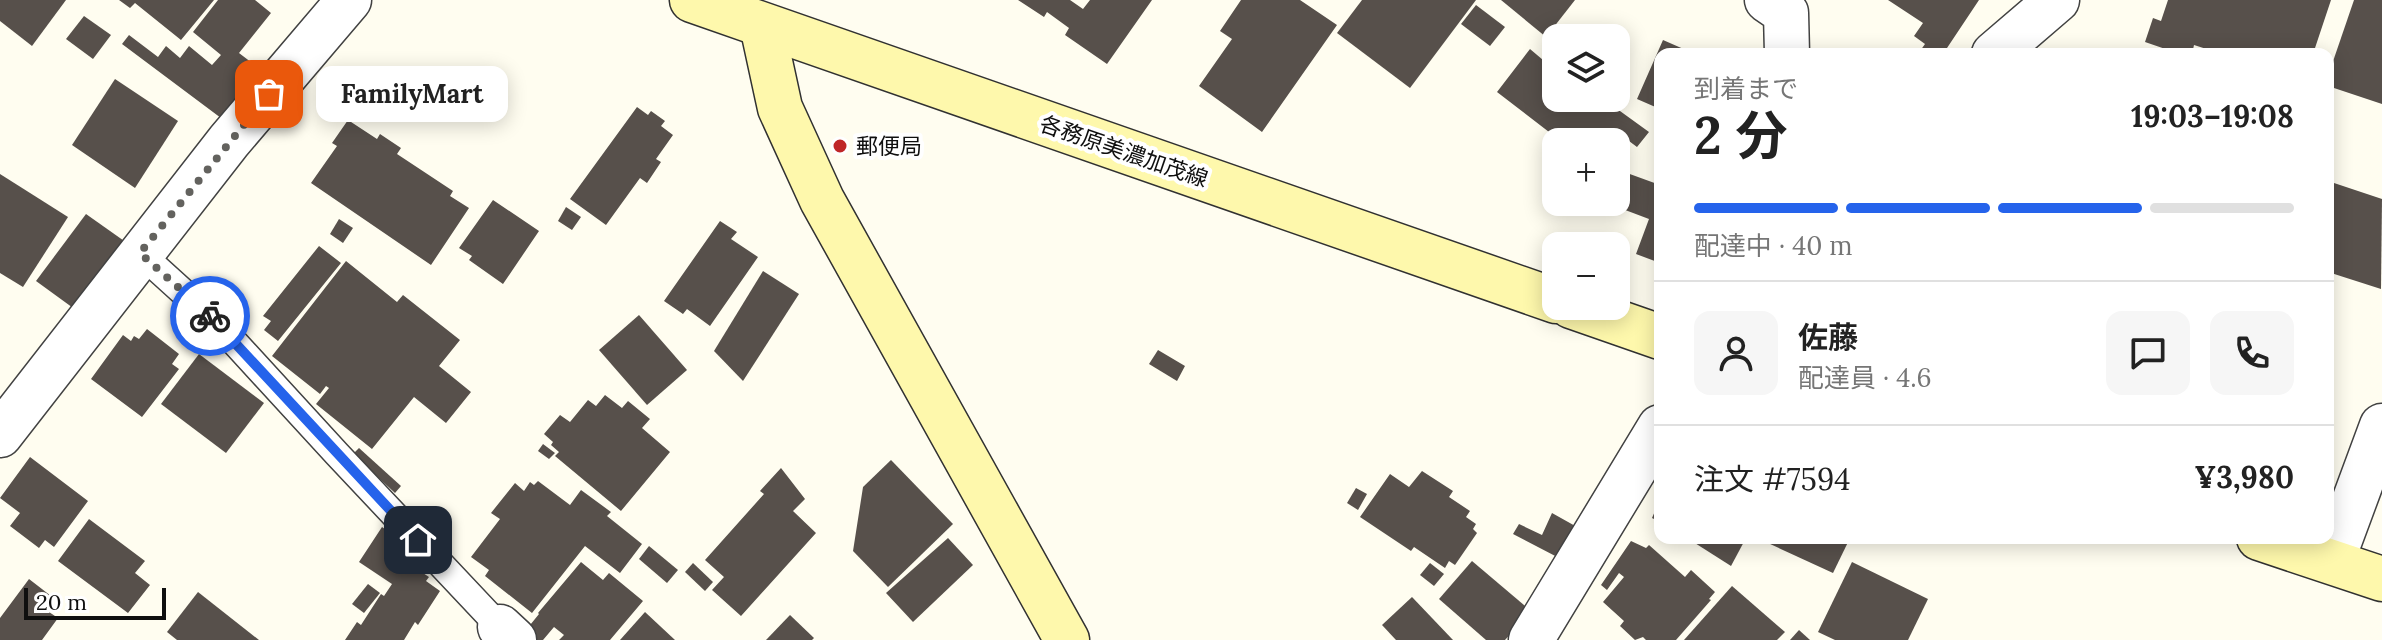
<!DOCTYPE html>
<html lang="ja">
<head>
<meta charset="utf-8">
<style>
  body { margin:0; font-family:Lora,"Noto Sans JP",serif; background:#f6f6f6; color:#222; height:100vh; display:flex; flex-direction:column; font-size:30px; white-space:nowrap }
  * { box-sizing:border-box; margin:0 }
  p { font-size:26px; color:#767676 }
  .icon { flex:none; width:44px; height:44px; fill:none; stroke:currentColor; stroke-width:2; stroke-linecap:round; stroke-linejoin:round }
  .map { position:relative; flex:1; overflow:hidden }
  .details { position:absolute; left:1654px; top:48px; width:680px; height:496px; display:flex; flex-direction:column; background:#fff; border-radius:16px; box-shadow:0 4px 20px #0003 }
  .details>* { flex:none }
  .fabs { position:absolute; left:1542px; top:24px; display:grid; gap:16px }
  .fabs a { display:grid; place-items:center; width:88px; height:88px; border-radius:16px; background:#fff; box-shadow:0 4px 20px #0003; font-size:40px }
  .scale { position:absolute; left:24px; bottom:20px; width:142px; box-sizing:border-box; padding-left:8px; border:4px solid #0f0f0f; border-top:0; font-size:22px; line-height:28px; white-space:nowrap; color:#0f0f0f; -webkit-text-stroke:6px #fff; paint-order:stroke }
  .pin { position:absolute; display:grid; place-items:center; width:68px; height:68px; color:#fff; margin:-34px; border-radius:16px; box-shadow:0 4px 12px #0006 }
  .courier { position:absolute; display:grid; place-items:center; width:80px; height:80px; margin:-40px; border:6px solid #2563eb; border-radius:50%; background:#fff; color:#222; box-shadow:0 2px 10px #0007 }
  .bubble { position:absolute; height:56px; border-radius:16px; background:#fff; box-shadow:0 4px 20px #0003; font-size:26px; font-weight:700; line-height:56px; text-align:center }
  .overview em { font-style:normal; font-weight:700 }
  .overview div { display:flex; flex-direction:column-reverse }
  .overview { display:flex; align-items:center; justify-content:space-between; height:136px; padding:0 40px }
  h1 { font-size:52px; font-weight:700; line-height:60px }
  .bar { display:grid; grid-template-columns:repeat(4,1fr); gap:12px 8px; align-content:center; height:96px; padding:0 40px }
  .bar i { height:10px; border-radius:6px; background:#e0e0e0 }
  .bar .selected { background:#2563eb }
  .bar p { grid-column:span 4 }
  .line { display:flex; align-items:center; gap:20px; padding:0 40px; border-top:2px solid #e0e0e0 }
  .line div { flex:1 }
  .round { display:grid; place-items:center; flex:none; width:84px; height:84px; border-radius:16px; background:#f6f6f6 }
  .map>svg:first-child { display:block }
</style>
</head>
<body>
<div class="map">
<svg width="2382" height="640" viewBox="0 0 2382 640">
  <rect width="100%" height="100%" fill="#fffdf0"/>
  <g fill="#57504b">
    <path d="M0,0H66L32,46L0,21Z"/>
    <path d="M119,0H214L181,40L135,3L130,8Z"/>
    <path d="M218,0H255L271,13L239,53L268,75L229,124L122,44L129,35L158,57L166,46L180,58L189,46L212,65L221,55L193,32Z"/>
    <path d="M1018,0H1070L1083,9L1090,0H1152L1107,64L1065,35L1069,28L1047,12L1044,17Z"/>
    <path d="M1241,0H1300L1337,25L1262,132L1199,86L1232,39L1220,31Z"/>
    <path d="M1362,0H1476L1410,88L1337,33Z"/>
    <path d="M1501,0H1575L1546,37Z"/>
    <path d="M1888,0H1979L1943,54H1925L1920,51L1925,44L1914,36L1923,23Z"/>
    <path d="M2168,0H2331L2313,54H2222L2194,45L2192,54H2180L2145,42L2153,18L2161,21Z"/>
    <path d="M2354,0H2382V104L2328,86V76Z"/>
    <path d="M1476,5L1505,27L1490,46L1461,24Z"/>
    <path d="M84,16L111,35L93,59L66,39Z"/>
    <path d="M1663,40L1695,54H1660V109L1637,99Z"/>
    <path d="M1530,49L1556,71V98H1602L1649,132L1637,147L1625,138L1616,150V142H1562L1497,92Z"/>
    <path d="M115,79L178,121L135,188L72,145Z"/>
    <path d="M637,107L648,115L651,111L665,121L661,126L673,135L656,159L661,162L647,183L640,178L606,225L570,199Z"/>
    <path d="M348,120L377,139L380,134L401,148L397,154L453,191L450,196L469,208L431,265L311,183L337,146L332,143Z"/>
    <path d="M1616,169L1660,185V263L1636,254L1649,219L1604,202H1616Z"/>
    <path d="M0,174L68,217L23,287L0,273Z"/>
    <path d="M2328,181L2382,199L2381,289L2328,272Z"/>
    <path d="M493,200L539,231L503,284L469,260L472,256L459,248Z"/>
    <path d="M566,207L581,217L572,230L558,221Z"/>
    <path d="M86,214L127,243L80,313L36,281Z"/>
    <path d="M339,219L353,228L343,243L330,234Z"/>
    <path d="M720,221L737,232L731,239L758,257L710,326L687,309L683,314L664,301Z"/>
    <path d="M319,246L341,263L278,341L264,330L271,321L263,316Z"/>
    <path d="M346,261L397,302L403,295L460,340L439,366L471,392L446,423L414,397L372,449L316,404L329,388L326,386L320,394L272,356Z"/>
    <path d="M763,271L799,294L743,381L714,351Z"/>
    <path d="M639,315L687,370L647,405L599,350Z"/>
    <path d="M147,329L179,354L172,364L179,369L142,417L91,379L123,335L131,341L134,336L139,339Z"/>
    <path d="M1158,350L1185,366L1177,381L1149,364Z"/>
    <path d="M199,354L264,403L226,453L161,404Z"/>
    <path d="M605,395L622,408L628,401L650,419L642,428L670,452L621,511L555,456L559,452L551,445L553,442L544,434L560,415L570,422L588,400L596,406Z"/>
    <path d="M543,444L555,453L549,459L538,451Z"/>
    <path d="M359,448L401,486L395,493L353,454Z"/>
    <path d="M30,457L88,501L54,547L45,540L39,548L10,526L20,513L0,498Z"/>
    <path d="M891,460L953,524L888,587L853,551L863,487Z"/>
    <path d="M781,468L805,499L793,511L816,533L741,616L712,590L724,577L705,560L764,494L760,491Z"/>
    <path d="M1422,471L1453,491L1449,497L1470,511L1466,517L1476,524L1473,529L1477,533L1455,565L1449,561L1445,568L1414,547L1411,551L1360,517L1390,474L1409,487Z"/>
    <path d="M538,481L570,505L581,490L611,512L607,516L642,544L620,573L585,546L532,613L485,576L489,570L471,557L500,519L491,513L515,483L524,491L530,482L534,485Z"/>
    <path d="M1356,488L1367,494L1358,510L1347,503Z"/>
    <path d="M1660,500V522L1652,518Z"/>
    <path d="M1552,513L1577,527L1561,559L1513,534L1519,524L1542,535Z"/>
    <path d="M89,519L145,561L135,573L150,585L128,613L58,561Z"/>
    <path d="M382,527L428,559L420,571L429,577L426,581L440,591L418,625L415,622L404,640H345L357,622L361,625L381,594L384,596L392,584L359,562Z"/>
    <path d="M948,538L973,565L913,622L886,593Z"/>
    <path d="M1687,538H1746L1731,566Z"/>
    <path d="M1757,538H1850L1833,573Z"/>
    <path d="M1631,541L1646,548L1649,545L1685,577L1691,570L1715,592L1709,599L1711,600L1676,640H1646L1643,637L1635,640L1620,626L1624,621L1603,602L1624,577L1619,573L1607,590L1601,585Z"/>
    <path d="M649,546L678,570L667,583L639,559Z"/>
    <path d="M1472,561L1531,611L1505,640H1486L1439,599Z"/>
    <path d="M581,562L603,580L609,573L643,601L610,640H559L564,635L554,627L543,640H528L522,635L539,614L538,613Z"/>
    <path d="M1852,562L1928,599L1908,640H1835L1818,632Z"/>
    <path d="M693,563L713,582L705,591L685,572Z"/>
    <path d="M1430,563L1444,574L1434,586L1420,575Z"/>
    <path d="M29,579L51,596L43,608L58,618L42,640H0V618Z"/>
    <path d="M368,584L380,593L364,613L352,604Z"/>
    <path d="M1732,586L1785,632L1777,640H1684Z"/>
    <path d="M198,592L259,640H177L167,632Z"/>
    <path d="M1412,597L1453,640H1396L1382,625Z"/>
    <path d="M645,612L675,640H620Z"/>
    <path d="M790,615L814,638L812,640H766Z"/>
    <path d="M1799,630L1810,640H1790Z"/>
  </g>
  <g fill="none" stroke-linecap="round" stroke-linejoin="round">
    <defs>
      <path id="lane" d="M140,253L215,321L337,454L500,627"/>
      <g id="street">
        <path d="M1767,0L1786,13L1787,54"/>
        <path d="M1994,54L2057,0"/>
        <path d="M0,435L229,141L349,0"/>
        <path d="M2332,561L2382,426"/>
        <path d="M500,627L514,640"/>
        <path d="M1531,640L1660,427"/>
      </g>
      <g id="secondary">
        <path d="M692,0L1556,301"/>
        <path d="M762,25L780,108L822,200L1067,640"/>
        <path d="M1571,306L1660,337"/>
        <path d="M2259,538L2382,579"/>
      </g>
    </defs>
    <use href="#lane" stroke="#424242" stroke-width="29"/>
    <use href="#street" stroke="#424242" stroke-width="47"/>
    <use href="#secondary" stroke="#313131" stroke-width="47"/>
    <use href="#lane" stroke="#fff" stroke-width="26"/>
    <use href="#street" stroke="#fff" stroke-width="44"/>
    <use href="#secondary" stroke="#fef8ac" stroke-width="44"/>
  </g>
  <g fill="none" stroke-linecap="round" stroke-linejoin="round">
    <path stroke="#63625e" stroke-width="8" stroke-dasharray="0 14.4" d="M210,316L140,253L269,94"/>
    <path stroke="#2563eb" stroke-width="10" d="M210,316L418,540"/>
  </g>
  <circle fill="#bf2628" stroke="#fff" stroke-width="3" cx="840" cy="146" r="8"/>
  <g text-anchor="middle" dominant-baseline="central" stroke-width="8" stroke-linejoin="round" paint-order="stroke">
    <g font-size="22" fill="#0f0f0f" stroke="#fff" text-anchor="start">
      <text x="856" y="146">郵便局</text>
    </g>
    <g font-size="22" fill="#0f0f0f" stroke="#fff">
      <text transform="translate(1124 151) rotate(19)">各務原美濃加茂線</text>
    </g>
  </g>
</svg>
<div class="fabs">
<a><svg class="icon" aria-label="layers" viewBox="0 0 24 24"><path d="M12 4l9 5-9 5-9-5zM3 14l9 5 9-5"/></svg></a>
<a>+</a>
<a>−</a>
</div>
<div class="scale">20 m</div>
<div class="pin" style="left:269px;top:94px;background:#ea580c"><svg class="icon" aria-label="bag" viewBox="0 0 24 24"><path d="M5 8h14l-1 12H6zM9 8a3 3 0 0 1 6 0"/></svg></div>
<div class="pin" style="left:418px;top:540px;background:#1f2937"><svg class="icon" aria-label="home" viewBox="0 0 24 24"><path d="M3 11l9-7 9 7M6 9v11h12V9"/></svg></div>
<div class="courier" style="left:210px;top:316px"><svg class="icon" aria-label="bike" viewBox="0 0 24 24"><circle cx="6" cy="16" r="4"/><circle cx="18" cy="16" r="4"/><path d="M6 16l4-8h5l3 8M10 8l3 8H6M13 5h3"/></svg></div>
<div class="bubble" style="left:316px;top:66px;width:192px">FamilyMart</div>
<section class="details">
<div class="overview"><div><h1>2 分</h1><p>到着まで</p></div><em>19:03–19:08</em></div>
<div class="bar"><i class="selected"></i><i class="selected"></i><i class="selected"></i><i></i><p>配達中 · 40 m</p></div>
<div class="line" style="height:144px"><a class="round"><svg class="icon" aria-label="person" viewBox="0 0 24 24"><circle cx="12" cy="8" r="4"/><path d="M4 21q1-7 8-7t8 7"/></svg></a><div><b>佐藤</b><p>配達員 · 4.6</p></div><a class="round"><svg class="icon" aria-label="chat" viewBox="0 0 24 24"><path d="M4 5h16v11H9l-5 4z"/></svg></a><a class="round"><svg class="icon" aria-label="phone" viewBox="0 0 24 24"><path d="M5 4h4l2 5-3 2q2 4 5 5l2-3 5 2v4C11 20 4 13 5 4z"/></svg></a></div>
<div class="line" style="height:104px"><div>注文 #7594</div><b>¥3,980</b></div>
</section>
</div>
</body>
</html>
